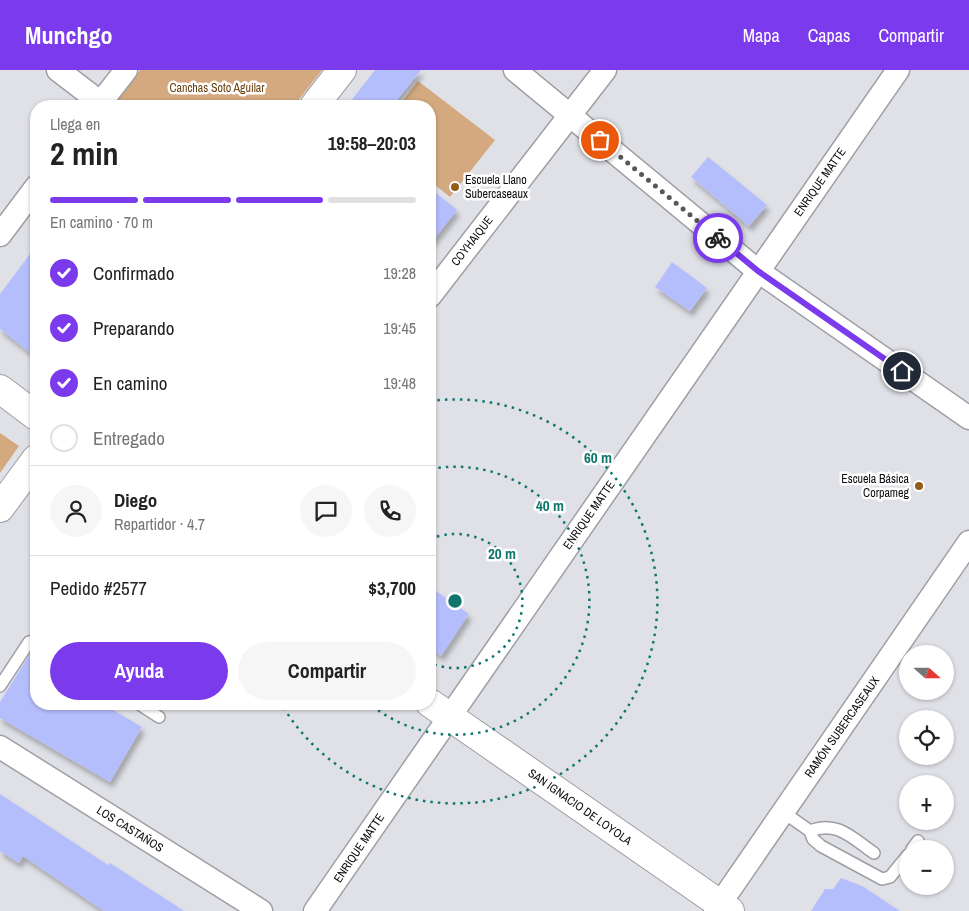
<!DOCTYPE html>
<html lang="es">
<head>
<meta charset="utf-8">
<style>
  body { margin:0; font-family:"Archivo Narrow",sans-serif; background:#f6f6f6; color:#222; height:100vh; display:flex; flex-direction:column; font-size:19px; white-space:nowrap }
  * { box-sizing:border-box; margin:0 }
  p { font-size:16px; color:#767676 }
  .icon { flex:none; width:28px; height:28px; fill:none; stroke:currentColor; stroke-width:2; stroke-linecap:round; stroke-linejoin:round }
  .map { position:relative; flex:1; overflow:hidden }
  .sheet { position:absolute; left:30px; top:30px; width:406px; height:610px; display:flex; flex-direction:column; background:#fff; border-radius:20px; box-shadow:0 1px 4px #0004 }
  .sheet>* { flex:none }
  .needle { width:32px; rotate:111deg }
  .fabs { position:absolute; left:899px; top:575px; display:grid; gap:10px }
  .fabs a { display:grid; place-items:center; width:55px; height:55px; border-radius:50%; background:#fff; box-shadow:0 1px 4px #0004; font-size:25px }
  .pin { position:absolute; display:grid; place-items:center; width:42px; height:42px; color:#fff; margin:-21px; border:2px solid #fff; border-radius:50%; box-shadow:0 1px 5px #0007 }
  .courier { position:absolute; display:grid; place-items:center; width:50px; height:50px; margin:-25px; border:4px solid #7c3aed; border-radius:50%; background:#fff; color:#222; box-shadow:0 1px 6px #0007 }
  .overview em { font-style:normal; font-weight:700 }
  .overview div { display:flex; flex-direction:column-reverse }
  .overview { display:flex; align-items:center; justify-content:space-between; height:85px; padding:0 20px }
  h1 { font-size:32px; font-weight:700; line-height:38px }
  .bar { display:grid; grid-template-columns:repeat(4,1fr); gap:8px 5px; align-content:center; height:60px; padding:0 20px }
  .bar i { height:6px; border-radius:4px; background:#e0e0e0 }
  .bar .selected { background:#7c3aed }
  .bar p { grid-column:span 4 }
  .line { display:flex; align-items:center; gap:12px; padding:0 20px; border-top:1px solid #e0e0e0 }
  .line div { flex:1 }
  .round { display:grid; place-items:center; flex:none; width:52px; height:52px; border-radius:26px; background:#f6f6f6 }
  ol { padding:0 20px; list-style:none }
  li { display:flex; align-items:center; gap:15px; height:55px }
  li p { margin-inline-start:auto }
  li .icon { padding:5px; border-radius:50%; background:#7c3aed; color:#fff; stroke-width:4 }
  li:last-child { color:#767676 }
  li i { width:28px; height:28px; border:2px solid #e0e0e0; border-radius:50% }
  .action { display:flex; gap:10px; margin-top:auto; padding:10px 20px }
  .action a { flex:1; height:58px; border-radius:30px; background:#7c3aed; color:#fff; font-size:20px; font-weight:700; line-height:58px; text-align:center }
  .action a+a { background:#f6f6f6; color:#222 }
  header { display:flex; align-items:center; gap:30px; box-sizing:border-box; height:70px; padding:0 25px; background:#7c3aed; color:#fff }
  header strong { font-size:24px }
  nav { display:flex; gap:28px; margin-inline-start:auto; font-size:18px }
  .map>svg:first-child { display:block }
</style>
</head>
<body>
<header>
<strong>Munchgo</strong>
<nav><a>Mapa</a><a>Capas</a><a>Compartir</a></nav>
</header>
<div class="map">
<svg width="969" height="841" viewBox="0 0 969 841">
  <defs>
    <filter id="shadow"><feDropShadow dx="3" dy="5.5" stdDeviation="2.5" flood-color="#0004"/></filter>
  </defs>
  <rect width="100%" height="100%" fill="#e0e1e7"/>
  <g fill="#d4a97f">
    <path d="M140,0H322L294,36H113Z"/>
    <path d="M418,11L495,70L450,127L430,111V36H399Z"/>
    <path d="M0,363L19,376L0,403Z"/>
  </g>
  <g fill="#b5befc" filter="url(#shadow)">
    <path d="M375,0H421L392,36H347Z"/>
    <path d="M708,87L767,135L749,156L691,107Z"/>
    <path d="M430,118L457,140L430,174Z"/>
    <path d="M36,176V287L0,259V224Z"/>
    <path d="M672,192L707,218L690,241L655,217Z"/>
    <path d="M430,517L469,544L441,586L430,578Z"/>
    <path d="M33,579H36V634H103L142,657L110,712L0,648V632Z"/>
    <path d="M0,724L108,795L110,793L184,841H104L23,786L19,793L0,781Z"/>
    <path d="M841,808L862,816L900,841H811L825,819H833Z"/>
  </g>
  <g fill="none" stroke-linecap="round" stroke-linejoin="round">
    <defs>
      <g id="service">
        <path d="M0,616L29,572L36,571"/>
        <path d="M139,634L159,647"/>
        <path d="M783,742L810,761C837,750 852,768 874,783"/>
        <path d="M810,761L813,769L821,776L882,809L890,807L908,785"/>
        <path d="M912,779L918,771"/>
      </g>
      <g id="minor">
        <path d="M58,0L101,33"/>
        <path d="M515,0L758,201L969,348"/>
        <path d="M98,36L126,0"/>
        <path d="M0,165L36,117"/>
        <path d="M430,226L605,0"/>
        <path d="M0,677L261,841"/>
        <path d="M315,841L898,0"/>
        <path d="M715,841L969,472"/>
      </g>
      <g id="tertiary">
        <path d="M314,36L342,0"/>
        <path d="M0,319L36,346"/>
        <path d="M0,438L36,389"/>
        <path d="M430,633L730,841"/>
      </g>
    </defs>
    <use href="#service" stroke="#9e9fa5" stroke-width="14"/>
    <use href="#minor" stroke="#9e9fa5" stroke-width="25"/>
    <use href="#tertiary" stroke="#9e9fa5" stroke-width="30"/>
    <use href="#service" stroke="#fff" stroke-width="11"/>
    <use href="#minor" stroke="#fff" stroke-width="22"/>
    <use href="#tertiary" stroke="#fff" stroke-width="28"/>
  </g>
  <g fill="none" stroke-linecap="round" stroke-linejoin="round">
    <path stroke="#57575b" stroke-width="5" stroke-dasharray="0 9" d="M600,70L718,168"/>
    <path stroke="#7c3aed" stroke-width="6" d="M718,168L758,201L902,301"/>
  </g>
  <g fill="none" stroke="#0f766e" stroke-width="2.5" stroke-dasharray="2.5 5">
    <path d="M430 469A67 67 0 1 1 430 593"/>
    <path d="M431 399A134 134 0 1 1 370 634"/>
    <path d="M430 331A202 202 0 1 1 282 635"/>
  </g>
  <g fill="#955c17" stroke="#fff" stroke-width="2">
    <circle cx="455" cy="117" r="5"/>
    <circle cx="919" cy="416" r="5"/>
  </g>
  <g text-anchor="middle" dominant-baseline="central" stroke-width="5" stroke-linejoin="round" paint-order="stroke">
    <g font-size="12" fill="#6a410f" stroke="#fff">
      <text x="217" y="18">Canchas Soto Aguilar</text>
    </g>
    <g font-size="12" fill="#0d0d0f" stroke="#fff" text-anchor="start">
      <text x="465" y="110">Escuela Llano<tspan x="465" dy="14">Subercaseaux</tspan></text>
      <text x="909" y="409" text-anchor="end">Escuela Básica<tspan x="909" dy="14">Corpameg</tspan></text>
    </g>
    <g font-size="12" fill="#0d0d0f" stroke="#fff">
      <text transform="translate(820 112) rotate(-55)">ENRIQUE MATTE</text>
      <text transform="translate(472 171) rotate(-52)">COYHAIQUE</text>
      <text transform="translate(589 445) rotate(-55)">ENRIQUE MATTE</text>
      <text transform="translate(842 657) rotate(-55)">RAMÓN SUBERCASEAUX</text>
      <text transform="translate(580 737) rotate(35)">SAN IGNACIO DE LOYOLA</text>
      <text transform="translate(130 759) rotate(32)">LOS CASTAÑOS</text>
      <text transform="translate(359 778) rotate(-56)">ENRIQUE MATTE</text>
    </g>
  </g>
  <circle cx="455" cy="531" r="8" fill="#0f766e" stroke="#fff" stroke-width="2.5"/>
  <g font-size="15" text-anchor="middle" font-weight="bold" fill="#0f766e" stroke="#fff" stroke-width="5" stroke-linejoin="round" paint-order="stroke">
    <text x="598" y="393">60 m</text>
    <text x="550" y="441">40 m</text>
    <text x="502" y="489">20 m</text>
  </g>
</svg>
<div class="fabs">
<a><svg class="needle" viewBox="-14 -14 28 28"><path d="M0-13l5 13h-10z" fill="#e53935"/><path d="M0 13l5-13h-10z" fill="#767676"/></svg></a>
<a><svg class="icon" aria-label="locate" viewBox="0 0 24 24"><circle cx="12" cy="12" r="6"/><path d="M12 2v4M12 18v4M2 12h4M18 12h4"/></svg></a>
<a>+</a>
<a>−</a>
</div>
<div class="pin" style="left:600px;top:70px;background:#ea580c"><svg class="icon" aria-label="bag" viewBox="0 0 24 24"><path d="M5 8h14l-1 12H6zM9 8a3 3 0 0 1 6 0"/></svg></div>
<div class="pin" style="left:902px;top:301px;background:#1f2937"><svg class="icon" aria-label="home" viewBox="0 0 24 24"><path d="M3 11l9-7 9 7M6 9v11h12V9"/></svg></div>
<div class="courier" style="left:718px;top:168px"><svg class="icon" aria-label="bike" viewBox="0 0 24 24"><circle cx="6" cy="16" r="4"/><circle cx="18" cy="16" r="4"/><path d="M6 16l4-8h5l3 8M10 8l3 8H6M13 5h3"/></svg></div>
<section class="sheet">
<div class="overview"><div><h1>2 min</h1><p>Llega en</p></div><em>19:58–20:03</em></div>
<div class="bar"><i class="selected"></i><i class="selected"></i><i class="selected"></i><i></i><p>En camino · 70 m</p></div>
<ol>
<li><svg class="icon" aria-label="check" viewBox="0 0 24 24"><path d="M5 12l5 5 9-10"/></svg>Confirmado<p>19:28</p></li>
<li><svg class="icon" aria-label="check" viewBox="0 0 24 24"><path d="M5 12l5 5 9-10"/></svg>Preparando<p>19:45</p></li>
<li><svg class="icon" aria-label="check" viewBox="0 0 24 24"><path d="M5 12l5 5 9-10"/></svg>En camino<p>19:48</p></li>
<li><i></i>Entregado</li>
</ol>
<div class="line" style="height:90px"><a class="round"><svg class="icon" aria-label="person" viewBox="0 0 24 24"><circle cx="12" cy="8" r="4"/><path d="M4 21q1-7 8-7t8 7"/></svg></a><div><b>Diego</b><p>Repartidor · 4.7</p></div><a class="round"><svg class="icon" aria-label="chat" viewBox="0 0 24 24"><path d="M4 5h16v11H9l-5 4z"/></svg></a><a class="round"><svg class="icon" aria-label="phone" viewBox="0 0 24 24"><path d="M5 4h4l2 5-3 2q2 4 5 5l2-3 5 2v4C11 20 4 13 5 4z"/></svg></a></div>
<div class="line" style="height:65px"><div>Pedido #2577</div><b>$3,700</b></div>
<div class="action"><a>Ayuda</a><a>Compartir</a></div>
</section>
</div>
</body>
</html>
